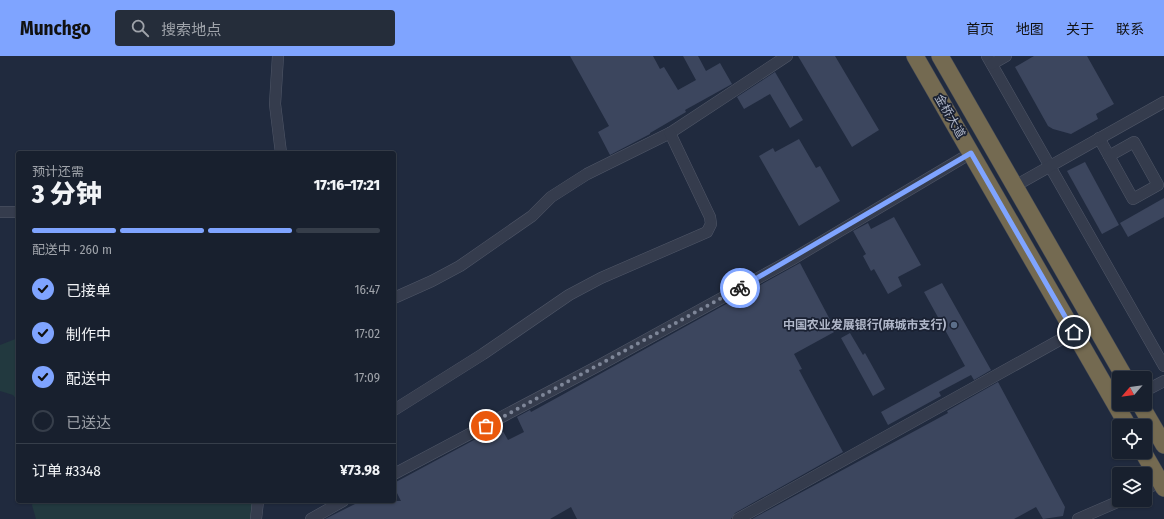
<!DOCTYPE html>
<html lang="zh">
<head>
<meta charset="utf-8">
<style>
  body { margin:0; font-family:"Fira Sans Condensed","Noto Sans SC",sans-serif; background:#252d3a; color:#f1f3f6; height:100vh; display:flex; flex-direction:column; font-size:15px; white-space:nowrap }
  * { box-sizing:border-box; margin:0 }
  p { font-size:13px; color:#9fa3aa }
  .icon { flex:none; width:22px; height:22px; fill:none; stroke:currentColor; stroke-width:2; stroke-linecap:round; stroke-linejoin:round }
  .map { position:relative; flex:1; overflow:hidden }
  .panel { position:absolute; left:16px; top:95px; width:380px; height:352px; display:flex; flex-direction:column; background:#18202e; border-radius:4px; box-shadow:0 1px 3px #0004,0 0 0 1px #363e4a }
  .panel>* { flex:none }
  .needle { width:26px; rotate:242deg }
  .controls { position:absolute; left:1112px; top:315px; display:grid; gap:8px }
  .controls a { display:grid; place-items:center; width:40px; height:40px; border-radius:4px; background:#18202e; box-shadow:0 1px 3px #0004,0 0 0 1px #363e4a; font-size:20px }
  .pin { position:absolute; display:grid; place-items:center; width:34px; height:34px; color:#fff; margin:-17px; border:2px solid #fff; border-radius:50%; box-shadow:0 1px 4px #0007 }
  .courier { position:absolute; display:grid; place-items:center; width:40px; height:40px; margin:-20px; border:3px solid #7fa4ff; border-radius:50%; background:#fff; color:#222; box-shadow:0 1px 5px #0007 }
  .summary em { font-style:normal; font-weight:800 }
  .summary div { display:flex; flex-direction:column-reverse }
  .summary { display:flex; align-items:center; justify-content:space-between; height:68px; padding:0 16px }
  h1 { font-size:26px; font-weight:800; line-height:30px }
  .bar { display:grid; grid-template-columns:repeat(4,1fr); gap:6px 4px; align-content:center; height:48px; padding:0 16px }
  .bar i { height:5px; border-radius:3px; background:#363e4a }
  .bar .current { background:#7fa4ff }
  .bar p { grid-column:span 4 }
  .line { display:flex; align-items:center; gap:10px; padding:0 16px; border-top:1px solid #363e4a }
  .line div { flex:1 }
  ol { padding:0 16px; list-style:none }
  li { display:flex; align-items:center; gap:12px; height:44px }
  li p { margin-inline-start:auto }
  li .icon { padding:4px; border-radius:50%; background:#7fa4ff; color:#111; stroke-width:4 }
  li:last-child { color:#9fa3aa }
  li i { width:22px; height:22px; border:2px solid #363e4a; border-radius:50% }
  header { display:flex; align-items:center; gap:24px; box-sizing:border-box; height:56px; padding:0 20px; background:#7fa4ff; color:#111 }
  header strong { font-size:19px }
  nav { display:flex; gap:22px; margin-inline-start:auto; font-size:14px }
  .search { width:280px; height:36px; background:#252d3a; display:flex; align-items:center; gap:10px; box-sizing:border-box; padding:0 14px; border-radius:4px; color:#9fa3aa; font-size:15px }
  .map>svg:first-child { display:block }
</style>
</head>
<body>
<header>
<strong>Munchgo</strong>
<div class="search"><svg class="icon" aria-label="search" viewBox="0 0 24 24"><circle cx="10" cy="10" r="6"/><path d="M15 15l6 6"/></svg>搜索地点</div>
<nav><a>首页</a><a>地图</a><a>关于</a><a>联系</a></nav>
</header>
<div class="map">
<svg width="1164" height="463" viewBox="0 0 1164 463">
  <rect width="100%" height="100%" fill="#202a3e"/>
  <g fill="#22393f">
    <path d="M18,282V345L13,339L0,335V289Z"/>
    <path d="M34,445H254L253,463H36L32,449Z"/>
  </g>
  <g fill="#3c465e">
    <path d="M570,0H653L660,13L664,11L678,34L696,24L683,0H698L706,15L720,7L732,28L685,54L686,56L650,77V78L610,99L598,76L609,70Z"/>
    <path d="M798,0H835L879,74L852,91Z"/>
    <path d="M1034,0H1087L1114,48L1096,58L1098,63L1071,78L1053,73L1048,70L1015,11Z"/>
    <path d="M775,16L803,64L790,72L770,38L744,53L737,41Z"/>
    <path d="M799,83L816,112L820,110L840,145L799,170L759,100L773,92L775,96Z"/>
    <path d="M1085,106L1119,169L1102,178L1067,115Z"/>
    <path d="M1164,142V161L1128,181L1120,167Z"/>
    <path d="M894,161L921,209L898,221L902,230L888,238L874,213L871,215L863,200L866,198L853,175L868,167L871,173Z"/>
    <path d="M800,207L836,275L794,298L802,313L799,314L843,396L735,457L731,463H577L571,451L550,463H325L361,445H401L394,431V427L500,370L508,384L524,376L517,361L530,354L531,356L562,339Z"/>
    <path d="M942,227L991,314L974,324L971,319L939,336L941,340L888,369L881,356L965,310L924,236Z"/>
    <path d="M850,277L863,299L865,297L885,333L873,340L841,282Z"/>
    <path d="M998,326L1065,451L1063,460L1043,463L1036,451L1014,463H752L948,357L947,355Z"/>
  </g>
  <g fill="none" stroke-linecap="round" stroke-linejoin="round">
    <defs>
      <g id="minor">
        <path d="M278,0L275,48L281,97"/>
        <path d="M987,0L1164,310"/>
        <path d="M992,8L1006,0"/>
        <path d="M1099,82L1109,100"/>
        <path d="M1134,86L1158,129L1133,143L1109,100Z"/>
        <path d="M1015,130L1164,46"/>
        <path d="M0,156H18"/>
        <path d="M394,242L432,225L460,210L532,160L551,141L587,118L670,77L787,0"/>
        <path d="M1145,335L1164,325"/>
        <path d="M394,354L483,298L569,239L601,222L707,176L711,168L710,161L670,77"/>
        <path d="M394,418L598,310L791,204L971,97"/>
        <path d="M1145,433L1160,426"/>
        <path d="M256,463L258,445"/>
        <path d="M311,463L343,445"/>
        <path d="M738,463L1074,276"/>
        <path d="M1078,463L1122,444"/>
      </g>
      <g id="highway">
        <path d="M915,0L1128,370"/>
        <path d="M940,0L1125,322"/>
        <path d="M1140,348L1164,389"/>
        <path d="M1143,396L1164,432"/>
      </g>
    </defs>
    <use href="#minor" stroke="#505768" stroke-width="12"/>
    <use href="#highway" stroke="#3d4455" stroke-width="18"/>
    <use href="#minor" stroke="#353c4d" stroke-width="11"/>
    <use href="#highway" stroke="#746a51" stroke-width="17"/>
  </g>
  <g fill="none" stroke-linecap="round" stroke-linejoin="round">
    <path stroke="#7e8698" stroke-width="4" stroke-dasharray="0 7.2" d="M486,370L740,232"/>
    <path stroke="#7fa4ff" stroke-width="5" d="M740,232L971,97L1074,276"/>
  </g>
  <circle fill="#5c6f8a" stroke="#1a2132" stroke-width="1.5" cx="954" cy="269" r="4"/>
  <g text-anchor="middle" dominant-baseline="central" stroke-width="3.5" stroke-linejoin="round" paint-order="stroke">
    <g font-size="12" fill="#b0b7c9" stroke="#1a2132">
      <text transform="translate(950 60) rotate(60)">金桥大道</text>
    </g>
    <g font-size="12" font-weight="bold" fill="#b0b7c9" stroke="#1a2132" text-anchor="end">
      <text x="946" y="269">中国农业发展银行(麻城市支行)</text>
    </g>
  </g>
</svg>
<div class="controls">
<a><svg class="needle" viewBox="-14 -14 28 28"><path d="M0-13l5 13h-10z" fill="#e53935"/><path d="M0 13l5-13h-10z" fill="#9fa3aa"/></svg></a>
<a><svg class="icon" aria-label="locate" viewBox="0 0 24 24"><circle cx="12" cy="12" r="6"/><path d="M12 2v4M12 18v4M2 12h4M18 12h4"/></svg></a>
<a><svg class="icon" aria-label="layers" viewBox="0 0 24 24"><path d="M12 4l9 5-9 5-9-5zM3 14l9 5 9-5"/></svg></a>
</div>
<div class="pin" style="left:486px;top:370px;background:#ea580c"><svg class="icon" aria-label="bag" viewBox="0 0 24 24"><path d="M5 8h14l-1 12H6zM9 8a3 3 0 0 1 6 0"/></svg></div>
<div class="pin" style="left:1074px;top:276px;background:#1f2937"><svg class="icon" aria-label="home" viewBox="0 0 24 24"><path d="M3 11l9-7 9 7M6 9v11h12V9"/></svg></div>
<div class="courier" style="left:740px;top:232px"><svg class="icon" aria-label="bike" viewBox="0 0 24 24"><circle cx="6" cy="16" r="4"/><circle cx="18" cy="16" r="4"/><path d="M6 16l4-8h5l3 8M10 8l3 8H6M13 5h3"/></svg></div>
<section class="panel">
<div class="summary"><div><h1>3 分钟</h1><p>预计还需</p></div><em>17:16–17:21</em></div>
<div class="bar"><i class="current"></i><i class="current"></i><i class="current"></i><i></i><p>配送中 · 260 m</p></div>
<ol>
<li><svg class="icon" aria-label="check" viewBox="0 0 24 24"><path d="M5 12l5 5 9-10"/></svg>已接单<p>16:47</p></li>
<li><svg class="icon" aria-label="check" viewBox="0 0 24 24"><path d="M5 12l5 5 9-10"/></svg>制作中<p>17:02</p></li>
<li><svg class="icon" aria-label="check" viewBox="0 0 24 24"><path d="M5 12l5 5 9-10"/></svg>配送中<p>17:09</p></li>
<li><i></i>已送达</li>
</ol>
<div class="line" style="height:52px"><div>订单 #3348</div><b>¥73.98</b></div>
</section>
</div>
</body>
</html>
